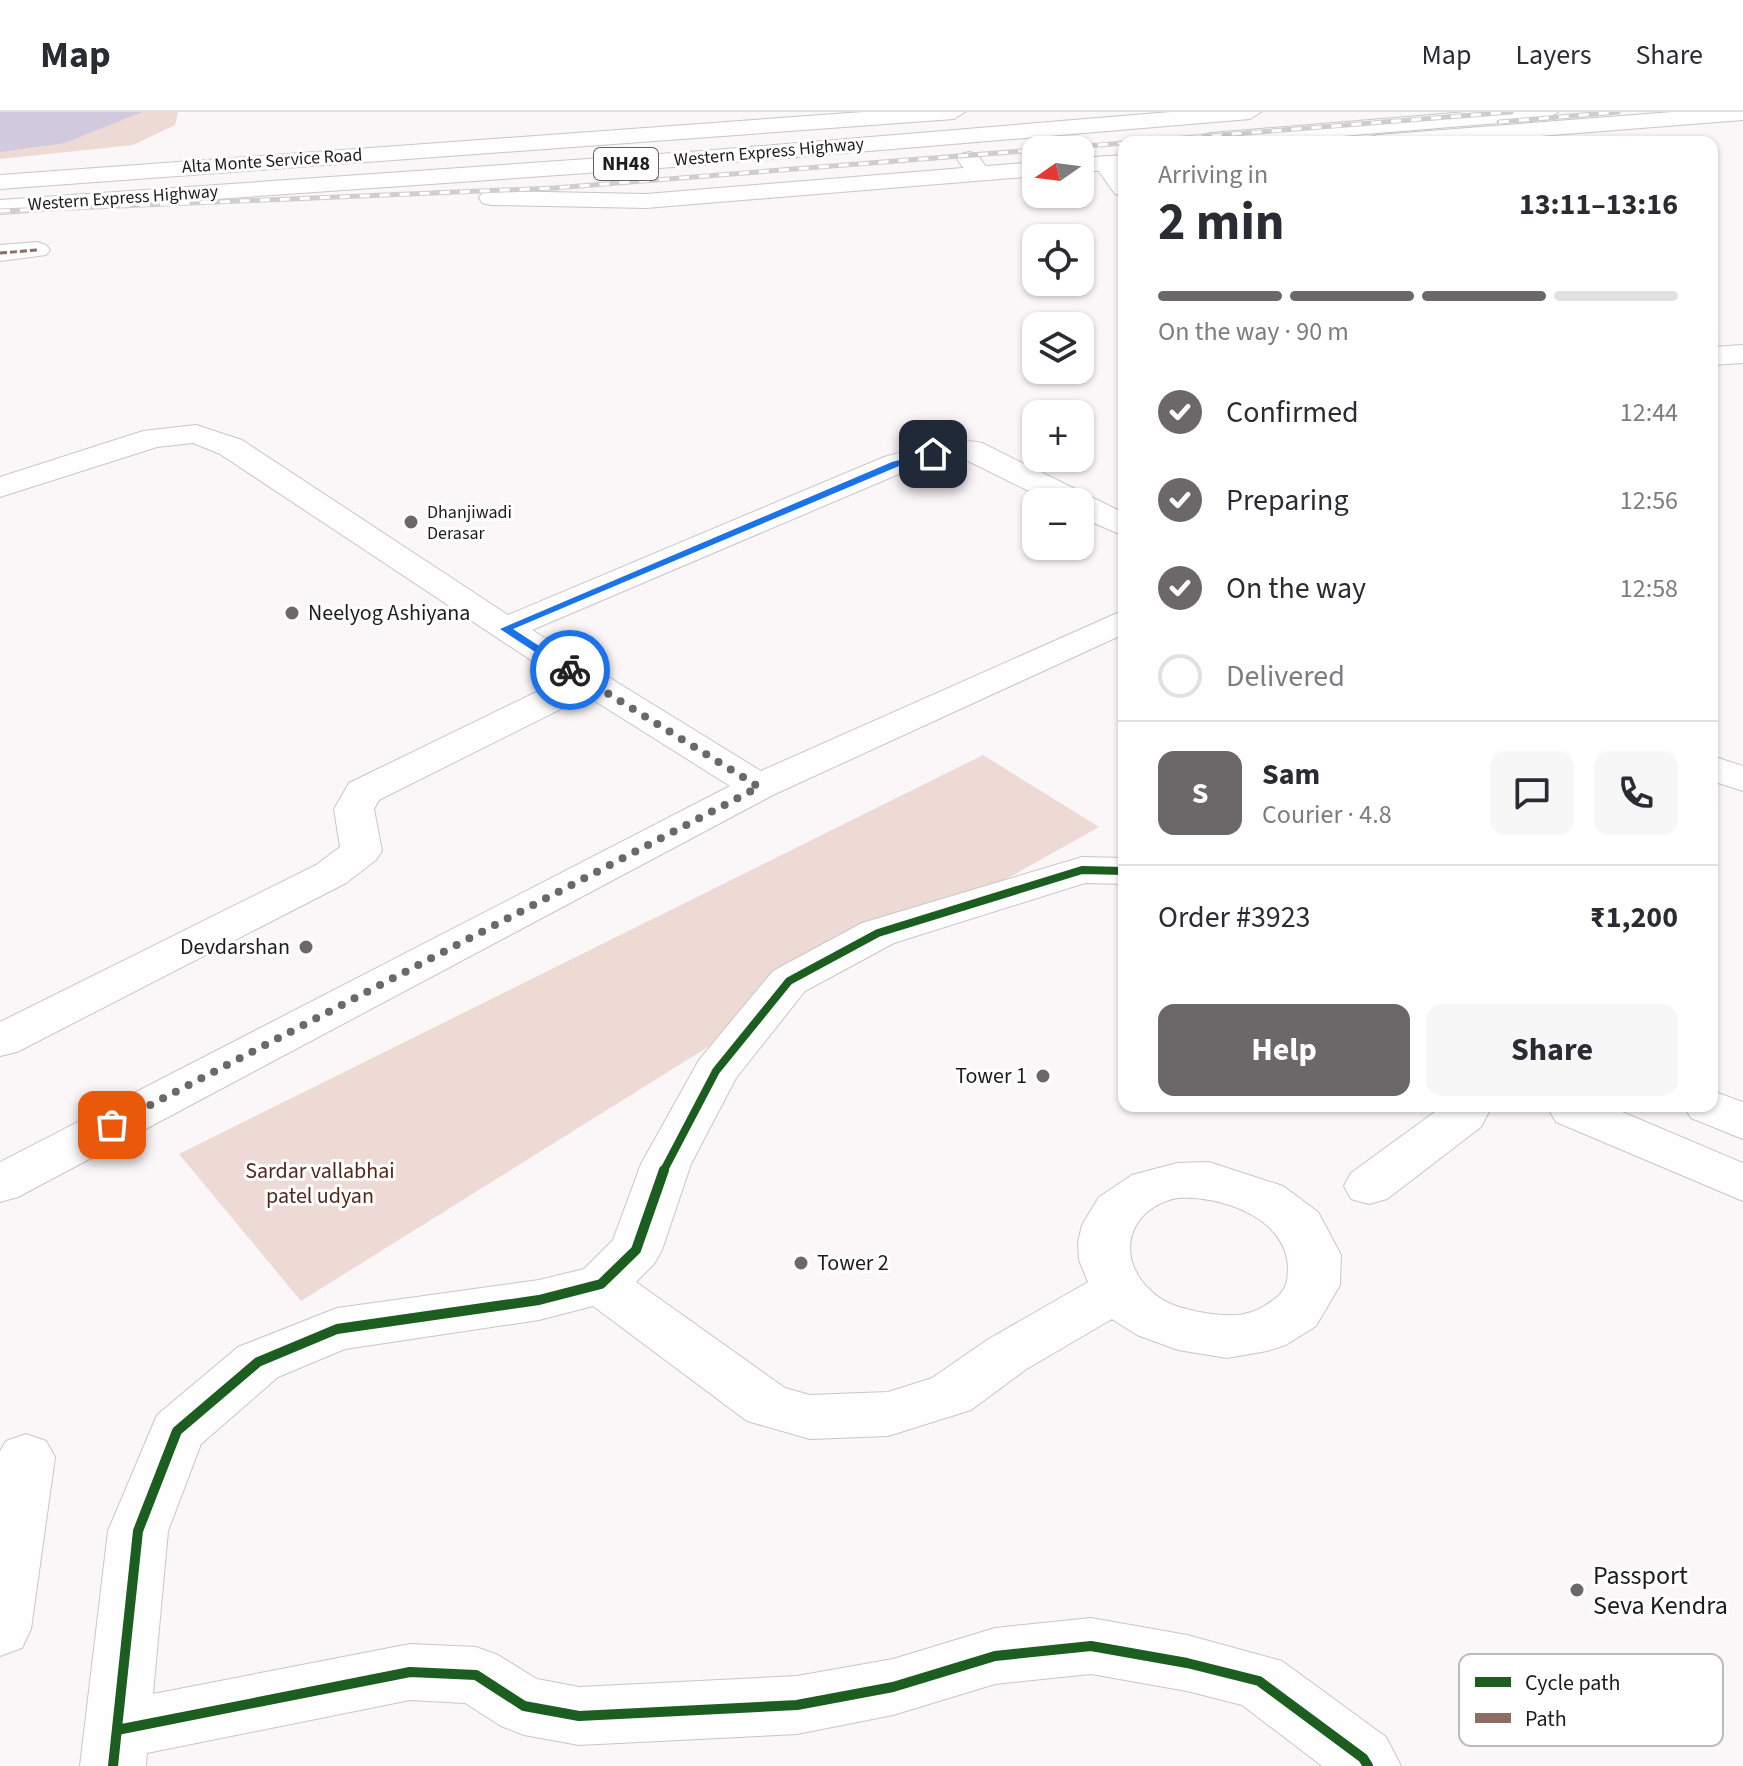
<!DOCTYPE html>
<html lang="en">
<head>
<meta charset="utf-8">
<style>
  body { margin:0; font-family:"Source Sans 3",sans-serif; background:#f7f7f7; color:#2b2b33; height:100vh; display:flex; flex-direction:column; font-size:30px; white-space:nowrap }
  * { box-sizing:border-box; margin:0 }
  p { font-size:26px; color:#7c7c81 }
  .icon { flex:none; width:44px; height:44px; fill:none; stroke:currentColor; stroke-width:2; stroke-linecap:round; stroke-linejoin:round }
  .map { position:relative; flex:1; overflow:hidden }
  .drawer { position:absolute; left:1118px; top:24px; width:600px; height:976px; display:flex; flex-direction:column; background:#fff; border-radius:16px; box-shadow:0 2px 6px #0004 }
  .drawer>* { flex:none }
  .needle { width:52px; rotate:256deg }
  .fabs { position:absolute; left:1022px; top:24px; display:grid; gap:16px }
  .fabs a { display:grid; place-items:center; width:72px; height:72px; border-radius:16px; background:#fff; box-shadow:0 2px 6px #0004; font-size:40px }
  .pin { position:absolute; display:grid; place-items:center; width:68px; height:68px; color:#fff; margin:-34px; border-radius:16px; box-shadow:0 4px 12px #0006 }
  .courier { position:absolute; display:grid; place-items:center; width:80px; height:80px; margin:-40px; border:6px solid #1a73e8; border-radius:50%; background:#fff; color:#222; box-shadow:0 2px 10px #0007 }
  .head em { font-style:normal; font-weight:700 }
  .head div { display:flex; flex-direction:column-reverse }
  .head { display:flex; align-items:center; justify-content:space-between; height:136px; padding:0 40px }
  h1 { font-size:52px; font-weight:700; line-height:60px }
  .bar { display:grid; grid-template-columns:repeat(4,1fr); gap:12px 8px; align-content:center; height:96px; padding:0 40px }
  .bar i { height:10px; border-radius:6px; background:#e1e1e2 }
  .bar .on { background:#6c686a }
  .bar p { grid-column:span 4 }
  .line { display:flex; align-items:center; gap:20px; padding:0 40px; border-top:2px solid #e1e1e2 }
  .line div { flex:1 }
  .round { display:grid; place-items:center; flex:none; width:84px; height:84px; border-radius:16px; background:#f7f7f7 }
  ol { padding:0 40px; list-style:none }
  li { display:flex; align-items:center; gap:24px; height:88px }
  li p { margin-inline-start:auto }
  li .icon { padding:8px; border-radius:50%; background:#6c686a; color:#fff; stroke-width:4 }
  li:last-child { color:#7c7c81 }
  li i { width:44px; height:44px; border:4px solid #e1e1e2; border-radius:50% }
  .button { display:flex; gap:16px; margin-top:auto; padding:16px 40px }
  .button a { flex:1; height:92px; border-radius:16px; background:#6c686a; color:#fff; font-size:32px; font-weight:700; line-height:92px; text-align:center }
  .button a+a { background:#f7f7f7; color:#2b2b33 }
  header { display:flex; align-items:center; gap:48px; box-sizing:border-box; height:112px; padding:0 40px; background:#fff; border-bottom:2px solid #e1e1e2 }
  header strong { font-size:38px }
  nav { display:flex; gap:44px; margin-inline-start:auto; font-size:28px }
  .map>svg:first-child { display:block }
</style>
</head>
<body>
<header>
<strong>Map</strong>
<nav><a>Map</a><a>Layers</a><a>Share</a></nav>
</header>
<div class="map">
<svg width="1743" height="1654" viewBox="0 0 1743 1654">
  <rect width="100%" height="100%" fill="#fbf6f8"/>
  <g fill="#eedad5">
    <path d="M0,0H178L175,13L133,33L0,47Z"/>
    <path d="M983,643L1099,715L719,928L301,1189L179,1042Z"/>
  </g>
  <path fill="#d1cade" d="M0,0H142L65,31L0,40Z"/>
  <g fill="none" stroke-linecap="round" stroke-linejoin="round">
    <defs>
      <g id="minor">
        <path d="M863,0H965L954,7L0,77V63Z"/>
        <path d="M1105,44C1125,49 1124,67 1124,84L1115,82L1093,51L1097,46Z"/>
        <path d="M37,130L46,133L50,138L46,143L0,149V133Z"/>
        <path d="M1743,233V251L1712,253V235Z"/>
        <path d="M196,313L242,328L508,503L884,345C914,337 951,324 982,331L1124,401V424L1080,405V390H1051L966,348L906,359L532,518L761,659L1124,498V522L773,683L18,1085L0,1090V1050L730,674L587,584L379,688L374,697L382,739L376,748L346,771L17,940L0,944V910L316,753L340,735L334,697L349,671L561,568L220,342L193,331L157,335L0,385V365L143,319Z"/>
        <path d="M1712,644L1743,654V679L1712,669Z"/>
        <path d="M1082,745L1124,746V772L1085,771L894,831L805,879L736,966L691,1052L662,1138L654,1152L636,1170L785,1276L810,1283L888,1280L932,1266L987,1228L1088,1170L1079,1148L1078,1130L1082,1113L1099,1085L1132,1063L1177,1051L1209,1050L1283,1074L1318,1100L1341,1143L1340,1173L1316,1214L1286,1233L1267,1239L1227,1246L1178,1238L1137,1223L1112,1207L1025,1258L971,1298L888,1324L810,1327L747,1309L593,1194L539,1208L345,1237L278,1265L201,1332L168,1419L153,1582L410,1532L476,1535L498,1543L537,1567L579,1575L797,1564L893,1547L995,1516L1091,1506L1187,1523L1282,1549L1386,1625L1401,1654H1322L1242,1593L1187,1579L1091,1562L995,1572L893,1603L797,1622L579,1633L524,1623L501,1614L465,1591L410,1588L147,1641L146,1654H80L108,1419L157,1303L238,1235L337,1196L539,1168L584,1157L613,1128L641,1052L699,948L773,859L862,811ZM1177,1086C1224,1083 1297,1109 1287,1168C1285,1181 1274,1188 1264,1194C1245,1206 1226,1204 1205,1201C1184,1197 1165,1193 1150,1178C1114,1144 1129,1096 1177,1086Z"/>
        <path d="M1712,979L1743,990V1027L1691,1006L1684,994H1712Z"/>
        <path d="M1443,994H1492L1481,1015L1387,1087L1369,1092L1351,1087L1344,1074L1351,1061Z"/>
        <path d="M1551,994H1608L1743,1051V1089L1556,1010L1549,998Z"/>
        <path d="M26,1322L46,1329L55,1345L31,1517L22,1536L0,1544V1339L6,1329Z"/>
      </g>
      <g id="major">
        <path d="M1672,0H1743V8L1464,30H1367L1370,25L1378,23Z"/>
        <path d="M1124,43V57L1080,60V46Z"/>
        <path d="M1036,50V64L646,96L491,93L482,91L479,86L482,81L491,79L646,82Z"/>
      </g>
      <g id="highway">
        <path d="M1170,0H1261L1250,7L702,53L0,102V88L702,39Z"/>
        <path d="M1467,0H1558L1547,7L1269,30L1200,28L1203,23L1211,21Z"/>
        <path d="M969,40L977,42L991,62L987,67H971L957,47L961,42Z"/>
      </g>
    </defs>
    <use href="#minor" stroke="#cac6c8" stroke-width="2"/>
    <use href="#major" stroke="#cac6c8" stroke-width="2"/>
    <use href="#highway" stroke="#cac6c8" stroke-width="2"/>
    <use href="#minor" fill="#fefefe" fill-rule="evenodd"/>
    <use href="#major" fill="#fefefe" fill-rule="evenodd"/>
    <use href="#highway" fill="#fefefe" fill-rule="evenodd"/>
    <defs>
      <g id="rail">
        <path d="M1499,10L1618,0"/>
        <path d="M1132,30L1511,0"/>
        <path d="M0,99L554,76L1124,31"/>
      </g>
    </defs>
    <use href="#rail" stroke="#cfcece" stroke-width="5"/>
    <use href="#rail" stroke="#fff" stroke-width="3" stroke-dasharray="10" stroke-linecap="butt"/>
    <path stroke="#8d6e63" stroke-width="3" stroke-dasharray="7 3" stroke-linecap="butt" d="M0,141L37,138"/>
    <defs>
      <path id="cycleway-far1" d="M663,1060L716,959L789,869L878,821L1082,758L1124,759"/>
      <g id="cycleway">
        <path d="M117,1618L410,1560L476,1563L524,1594L579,1604L797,1593L893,1575L995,1544L1091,1534L1187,1551L1259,1569L1363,1646L1368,1654"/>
        <path d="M113,1654L138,1419L177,1319L258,1250L337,1217L539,1188L601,1172L636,1138L664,1058"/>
      </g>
    </defs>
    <use href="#cycleway-far1" stroke="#fff" stroke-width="13"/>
    <use href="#cycleway" stroke="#fff" stroke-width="15"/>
    <use href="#cycleway-far1" stroke="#1b5e20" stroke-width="8"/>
    <use href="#cycleway" stroke="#1b5e20" stroke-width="10"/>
  </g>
  <path fill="#1a73e8" d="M930,340L938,342L899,354L513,517L573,556V560H566L500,517L892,350Z"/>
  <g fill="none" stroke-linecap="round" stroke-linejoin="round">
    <path stroke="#6c686a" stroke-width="8" stroke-dasharray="0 14.4" d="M112,1013L759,675L570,558"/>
  </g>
  <g fill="#6c686a" stroke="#fff" stroke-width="3">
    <circle cx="411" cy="410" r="8"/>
    <circle cx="292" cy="501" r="8"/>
    <circle cx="306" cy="835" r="8"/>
    <circle cx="1043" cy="964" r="8"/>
    <circle cx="801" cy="1151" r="8"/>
    <circle cx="1577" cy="1478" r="8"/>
  </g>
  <g text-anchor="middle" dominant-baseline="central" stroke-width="6" stroke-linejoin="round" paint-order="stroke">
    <g font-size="18" fill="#1f1c1d" stroke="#fff">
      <text transform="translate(769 40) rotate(-5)">Western Express Highway</text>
      <text transform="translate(272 49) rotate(-4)">Alta Monte Service Road</text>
      <text transform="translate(123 86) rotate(-4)">Western Express Highway</text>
    </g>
    <g font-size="18" fill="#1f1c1d" stroke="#fff" text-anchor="start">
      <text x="427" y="400">Dhanjiwadi<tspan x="427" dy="21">Derasar</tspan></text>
    </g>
    <rect fill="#fff" stroke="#626061" stroke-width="2" x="594" y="36" width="64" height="32" rx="6"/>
    <g font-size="20" font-weight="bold" fill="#1f1c1d">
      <text x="626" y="52">NH48</text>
    </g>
    <g font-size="22" fill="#1f1c1d" stroke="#fff" text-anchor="start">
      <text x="308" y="501">Neelyog Ashiyana</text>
      <text x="290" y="835" text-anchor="end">Devdarshan</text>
      <text x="1027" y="964" text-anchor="end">Tower 1</text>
      <text x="817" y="1151">Tower 2</text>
    </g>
    <g font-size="22" fill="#552919" stroke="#fff">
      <text x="320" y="1059">Sardar vallabhai<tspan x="320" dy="25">patel udyan</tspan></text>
    </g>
    <g font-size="26" fill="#1f1c1d" stroke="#fff" text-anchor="start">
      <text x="1593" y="1463">Passport<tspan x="1593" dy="30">Seva Kendra</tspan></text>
    </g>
  </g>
  <rect x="1459" y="1542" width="264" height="92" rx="12" fill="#fff" stroke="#bcbbbb" stroke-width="2"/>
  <rect x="1475" y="1565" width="36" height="10" fill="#1b5e20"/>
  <rect x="1475" y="1601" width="36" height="10" fill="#8d6e63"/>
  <g font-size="22" fill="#1f1c1d">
    <text x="1525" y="1578">Cycle path</text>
    <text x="1525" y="1614">Path</text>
  </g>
</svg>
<div class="fabs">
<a><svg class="needle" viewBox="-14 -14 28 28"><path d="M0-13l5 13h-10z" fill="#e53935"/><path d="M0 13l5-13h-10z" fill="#7c7c81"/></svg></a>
<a><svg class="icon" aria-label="locate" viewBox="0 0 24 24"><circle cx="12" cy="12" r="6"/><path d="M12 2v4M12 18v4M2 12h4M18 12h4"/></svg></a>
<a><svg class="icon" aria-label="layers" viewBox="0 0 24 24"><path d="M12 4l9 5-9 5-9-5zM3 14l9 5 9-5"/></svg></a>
<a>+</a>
<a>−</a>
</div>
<div class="pin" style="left:112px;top:1013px;background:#ea580c"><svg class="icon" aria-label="bag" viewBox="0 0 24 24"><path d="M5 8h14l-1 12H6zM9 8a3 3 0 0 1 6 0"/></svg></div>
<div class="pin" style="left:933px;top:342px;background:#1f2937"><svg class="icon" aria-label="home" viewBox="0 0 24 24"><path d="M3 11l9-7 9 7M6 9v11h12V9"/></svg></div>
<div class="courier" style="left:570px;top:558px"><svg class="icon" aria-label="bike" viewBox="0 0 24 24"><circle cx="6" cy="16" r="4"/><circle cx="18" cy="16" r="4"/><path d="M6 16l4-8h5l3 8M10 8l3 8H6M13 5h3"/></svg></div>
<section class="drawer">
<div class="head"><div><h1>2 min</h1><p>Arriving in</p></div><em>13:11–13:16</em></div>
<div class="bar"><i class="on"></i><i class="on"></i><i class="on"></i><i></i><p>On the way · 90 m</p></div>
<ol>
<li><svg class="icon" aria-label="check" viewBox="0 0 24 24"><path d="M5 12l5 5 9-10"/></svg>Confirmed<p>12:44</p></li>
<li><svg class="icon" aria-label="check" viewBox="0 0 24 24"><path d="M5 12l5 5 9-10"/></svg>Preparing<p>12:56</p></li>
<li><svg class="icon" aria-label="check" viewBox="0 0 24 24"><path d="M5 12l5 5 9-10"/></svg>On the way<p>12:58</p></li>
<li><i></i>Delivered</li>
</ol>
<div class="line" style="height:144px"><b class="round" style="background:#6c686a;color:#fff">S</b><div><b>Sam</b><p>Courier · 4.8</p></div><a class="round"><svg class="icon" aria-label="chat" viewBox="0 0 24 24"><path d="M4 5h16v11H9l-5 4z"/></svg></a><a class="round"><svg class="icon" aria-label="phone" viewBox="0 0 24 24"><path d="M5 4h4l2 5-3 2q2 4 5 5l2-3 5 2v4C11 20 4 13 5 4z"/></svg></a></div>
<div class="line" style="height:104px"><div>Order #3923</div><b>₹1,200</b></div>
<div class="button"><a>Help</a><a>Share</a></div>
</section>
</div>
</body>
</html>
